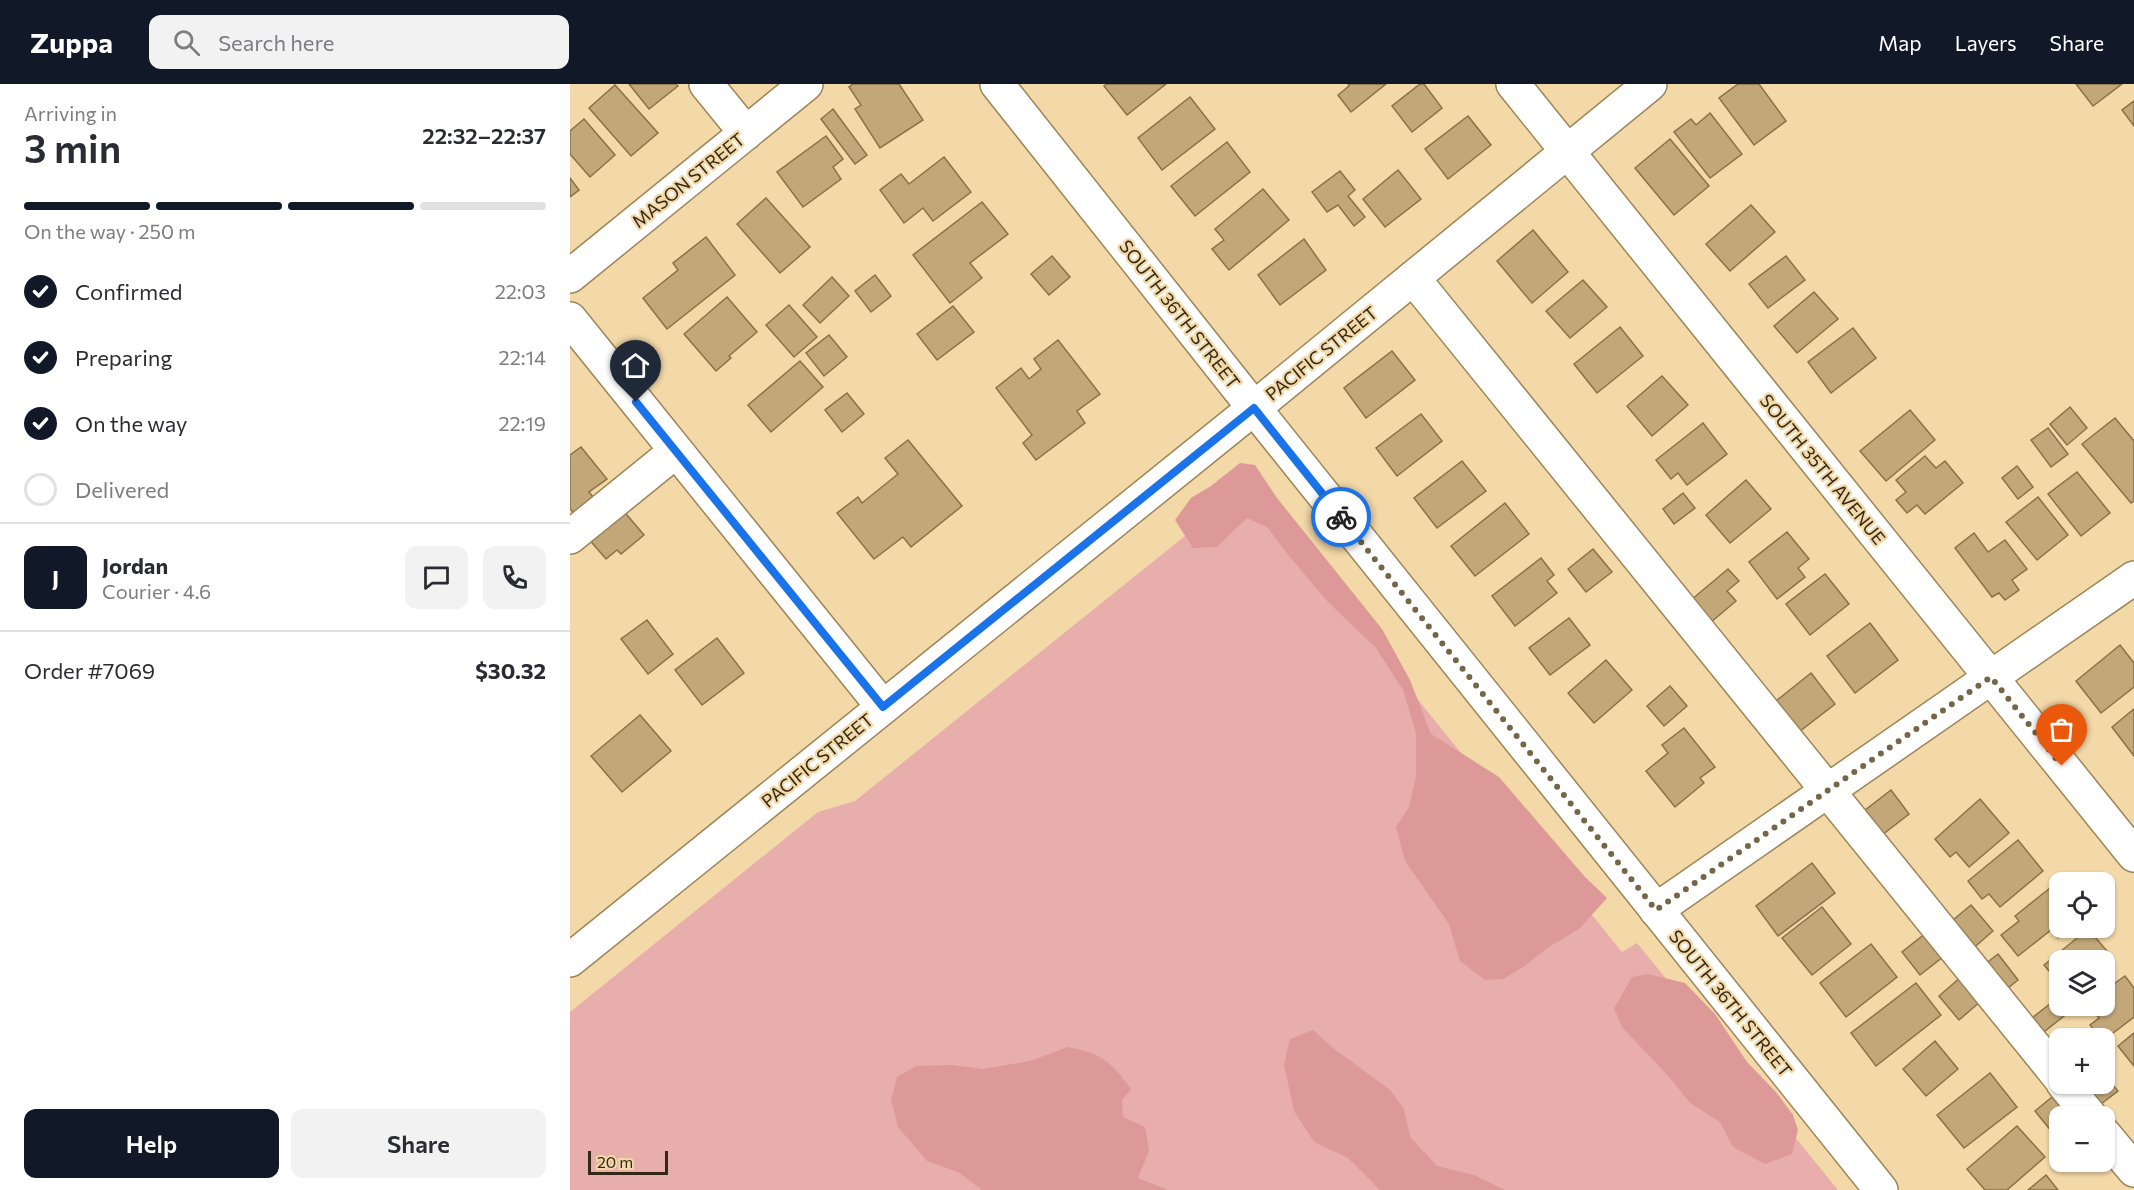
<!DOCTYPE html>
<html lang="en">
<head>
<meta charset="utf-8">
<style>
  body { margin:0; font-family:Commissioner,sans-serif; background:#f2f2f3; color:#2b2b33; height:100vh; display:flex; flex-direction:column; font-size:22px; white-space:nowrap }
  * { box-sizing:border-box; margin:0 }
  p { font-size:20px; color:#7c7c81 }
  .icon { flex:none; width:33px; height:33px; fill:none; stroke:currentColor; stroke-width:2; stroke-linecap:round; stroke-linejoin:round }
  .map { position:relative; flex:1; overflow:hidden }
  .drawer { display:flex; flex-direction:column; background:#fff; width:570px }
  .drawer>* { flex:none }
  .buttons { position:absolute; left:1479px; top:788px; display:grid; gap:12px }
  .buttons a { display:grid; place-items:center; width:66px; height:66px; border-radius:12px; background:#fff; box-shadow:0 2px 4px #0004; font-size:30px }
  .scale { position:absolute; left:18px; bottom:15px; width:80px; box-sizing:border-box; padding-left:6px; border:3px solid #322815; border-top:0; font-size:16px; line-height:21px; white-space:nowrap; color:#322815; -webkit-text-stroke:4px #f3d8a8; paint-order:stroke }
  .pin { position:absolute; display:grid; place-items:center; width:51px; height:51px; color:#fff; margin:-62px -26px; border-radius:50% 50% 50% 0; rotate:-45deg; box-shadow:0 0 6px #0007 }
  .pin .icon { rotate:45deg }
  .courier { position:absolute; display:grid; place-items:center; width:60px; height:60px; margin:-30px; border:4px solid #1a73e8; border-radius:50%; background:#fff; color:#222; box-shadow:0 2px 8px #0007 }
  .head em { font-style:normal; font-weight:600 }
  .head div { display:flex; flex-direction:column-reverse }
  .head { display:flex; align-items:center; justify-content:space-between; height:102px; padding:0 24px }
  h1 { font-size:39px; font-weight:600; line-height:45px }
  .bar { display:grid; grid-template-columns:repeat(4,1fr); gap:9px 6px; align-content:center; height:72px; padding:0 24px }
  .bar i { height:8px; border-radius:4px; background:#e1e1e2 }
  .bar .current { background:#111827 }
  .bar p { grid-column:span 4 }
  .line { display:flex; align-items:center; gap:15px; padding:0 24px; border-top:2px solid #e1e1e2 }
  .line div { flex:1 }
  .round { display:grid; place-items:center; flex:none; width:63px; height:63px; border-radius:12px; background:#f2f2f3 }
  ol { padding:0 24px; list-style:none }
  li { display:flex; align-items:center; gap:18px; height:66px }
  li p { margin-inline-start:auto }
  li .icon { padding:6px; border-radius:50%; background:#111827; color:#fff; stroke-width:4 }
  li:last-child { color:#7c7c81 }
  li i { width:33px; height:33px; border:3px solid #e1e1e2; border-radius:50% }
  .primary-button { display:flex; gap:12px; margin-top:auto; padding:12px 24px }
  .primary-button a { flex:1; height:69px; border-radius:12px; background:#111827; color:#fff; font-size:24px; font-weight:600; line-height:69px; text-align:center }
  .primary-button a+a { background:#f2f2f3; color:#2b2b33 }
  header { display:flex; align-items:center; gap:36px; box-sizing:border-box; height:84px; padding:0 30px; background:#111827; color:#fff }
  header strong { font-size:28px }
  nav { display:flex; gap:33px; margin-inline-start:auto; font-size:21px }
  .search { width:420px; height:54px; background:#f2f2f3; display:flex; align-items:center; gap:15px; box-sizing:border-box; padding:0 21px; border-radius:12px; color:#7c7c81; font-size:22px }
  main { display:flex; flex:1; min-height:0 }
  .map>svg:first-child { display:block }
</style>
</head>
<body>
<header>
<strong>Zuppa</strong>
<div class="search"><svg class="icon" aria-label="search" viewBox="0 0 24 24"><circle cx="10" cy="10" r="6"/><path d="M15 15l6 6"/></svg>Search here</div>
<nav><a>Map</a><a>Layers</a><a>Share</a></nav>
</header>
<main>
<section class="drawer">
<div class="head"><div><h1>3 min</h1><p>Arriving in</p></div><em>22:32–22:37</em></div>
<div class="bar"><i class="current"></i><i class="current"></i><i class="current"></i><i></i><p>On the way · 250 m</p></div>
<ol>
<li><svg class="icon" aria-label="check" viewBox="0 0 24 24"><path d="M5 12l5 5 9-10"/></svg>Confirmed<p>22:03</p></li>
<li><svg class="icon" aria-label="check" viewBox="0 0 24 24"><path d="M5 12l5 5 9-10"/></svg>Preparing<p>22:14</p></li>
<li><svg class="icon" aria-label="check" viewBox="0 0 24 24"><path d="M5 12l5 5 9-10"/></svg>On the way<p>22:19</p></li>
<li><i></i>Delivered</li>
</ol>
<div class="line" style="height:108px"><b class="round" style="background:#111827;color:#fff">J</b><div><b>Jordan</b><p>Courier · 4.6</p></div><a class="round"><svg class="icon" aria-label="chat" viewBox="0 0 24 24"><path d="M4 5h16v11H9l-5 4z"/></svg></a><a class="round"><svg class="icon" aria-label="phone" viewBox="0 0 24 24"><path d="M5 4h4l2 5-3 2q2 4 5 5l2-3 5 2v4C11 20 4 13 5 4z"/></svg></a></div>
<div class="line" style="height:78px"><div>Order #7069</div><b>$30.32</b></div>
<div class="primary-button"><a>Help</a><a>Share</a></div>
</section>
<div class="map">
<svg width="1564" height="1106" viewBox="0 0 1564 1106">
  <rect width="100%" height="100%" fill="#f3d8a8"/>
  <path fill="#e7aeac" d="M676,403L1052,868L1067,859L1268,1106H0V928L248,728L285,717Z"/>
  <g fill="#dd9997">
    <path d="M670,379L685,381L707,414L812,545L840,596L861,650L929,693L1015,793L1037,814L1009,845L977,864L955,882L933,895L915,896L890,877L879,840L835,777L826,743L839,723L846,692V649L833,606L806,564L758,518L719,472L697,443L677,434L647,463L623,464L605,436L621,414L641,402Z"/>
    <path d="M1078,890L1115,899L1145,930L1177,978L1206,1008L1223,1031L1228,1046L1222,1070L1195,1080L1163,1063L1150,1038L1120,1019L1100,994L1052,943L1044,924L1062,893Z"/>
    <path d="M743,946L763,964L820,1006L834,1025L840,1053L867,1082L904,1091L935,1106H810L778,1074L744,1058L724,1027L714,981L720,955Z"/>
    <path d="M498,963C531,969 542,978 561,1005L552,1016L553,1033L575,1043L579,1067L568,1094L598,1106H412L388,1088L357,1077L328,1043L321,1016L327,993L346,982L382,981L413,985L460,977Z"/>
  </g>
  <g fill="#c2a779" stroke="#8b7246" stroke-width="1.5">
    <path d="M59,0H106L108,2L79,25Z"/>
    <path d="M283,0H329L353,36L310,64L285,25L291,21L279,3Z"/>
    <path d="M537,0H596L557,31L534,2Z"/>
    <path d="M778,0H816L781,28L768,11L779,2Z"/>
    <path d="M850,0H854L872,24L842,48L822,22Z"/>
    <path d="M1168,0H1189L1216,37L1184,61L1149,14Z"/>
    <path d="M1506,0H1552L1523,22Z"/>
    <path d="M45,1L88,49L61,72L19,24Z"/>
    <path d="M620,13L645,45L592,86L568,54Z"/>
    <path d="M1564,17V42L1552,26Z"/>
    <path d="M263,25L297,71L285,80L251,35Z"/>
    <path d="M1140,29L1172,70L1140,94L1104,48L1121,35L1126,41Z"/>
    <path d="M898,32L921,61L878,95L855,65Z"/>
    <path d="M14,35L45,71L20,93L0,70V47Z"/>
    <path d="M256,52L273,75L263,83L271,95L233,123L207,88Z"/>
    <path d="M1100,55L1139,102L1104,131L1065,84Z"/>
    <path d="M657,58L680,88L625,132L601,102Z"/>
    <path d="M374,73L401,108L363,137L353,124L334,139L310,106L331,90L339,100Z"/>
    <path d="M828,86L851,115L815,143L793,115Z"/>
    <path d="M770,87L785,106L778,112L795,133L784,142L768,121L757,128L742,108Z"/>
    <path d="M0,94L9,106L0,113Z"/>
    <path d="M693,105L719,136L659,186L642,165L654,156L645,145Z"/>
    <path d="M196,114L240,163L210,189L167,140Z"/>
    <path d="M412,118L438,150L400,179L412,194L380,219L343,171Z"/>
    <path d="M1181,121L1205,148L1160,187L1136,160Z"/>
    <path d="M963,146L998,188L962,219L927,177Z"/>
    <path d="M136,153L165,191L97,245L73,214L108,186L103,179Z"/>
    <path d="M734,155L756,186L710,221L688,191Z"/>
    <path d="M482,172L500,193L479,211L461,190Z"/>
    <path d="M1216,172L1235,196L1198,224L1179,200Z"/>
    <path d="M305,191L321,212L301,228L285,207Z"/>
    <path d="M262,193L279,212L250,239L233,221Z"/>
    <path d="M1013,196L1037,223L1000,254L976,227Z"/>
    <path d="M1244,208L1268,235L1227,269L1204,242Z"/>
    <path d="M157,213L187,248L159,272L161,274L146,287L114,250Z"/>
    <path d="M219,221L247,253L224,273L196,241Z"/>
    <path d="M383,222L404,248L367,276L347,250Z"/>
    <path d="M1050,243L1073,272L1027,309L1004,280Z"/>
    <path d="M1283,244L1306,274L1261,309L1238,278Z"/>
    <path d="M259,251L277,273L254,292L236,269Z"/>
    <path d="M488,256L530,310L507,327L515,339L466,376L453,359L462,351L426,304L451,284L459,295L471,285L464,275Z"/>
    <path d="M822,267L845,296L796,334L774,304Z"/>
    <path d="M230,277L253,303L201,348L178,321Z"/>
    <path d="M1092,292L1118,321L1082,352L1057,322Z"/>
    <path d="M277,309L294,330L272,348L255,326Z"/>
    <path d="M1500,323L1517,344L1497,361L1480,340Z"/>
    <path d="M1340,326L1365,356L1316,397L1290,367Z"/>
    <path d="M851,330L872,357L827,392L806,364Z"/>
    <path d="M1545,334L1564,357V417L1561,419L1512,360Z"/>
    <path d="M1133,339L1157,370L1117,401L1108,389L1101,395L1086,376Z"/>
    <path d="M1478,344L1498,370L1481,383L1461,356Z"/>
    <path d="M338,356L392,422L341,463L333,453L304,475L267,429L288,413L292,419L328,390L315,374Z"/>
    <path d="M11,363L37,395L19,408L23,413L3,429L0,424V371Z"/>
    <path d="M1355,372L1366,384L1375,377L1393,399L1355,430L1347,421L1337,429L1326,416L1336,408L1326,396Z"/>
    <path d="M892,377L916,407L867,444L844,414Z"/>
    <path d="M1447,382L1463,403L1448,415L1432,394Z"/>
    <path d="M1507,388L1540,429L1511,452L1478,410Z"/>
    <path d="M1176,396L1201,425L1160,459L1136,431Z"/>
    <path d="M1113,409L1125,424L1104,440L1093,425Z"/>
    <path d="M1468,413L1498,451L1467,476L1436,438Z"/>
    <path d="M935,419L959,450L905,492L881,462Z"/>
    <path d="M51,424L74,451L51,470L47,466L36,475L17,453Z"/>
    <path d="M1217,448L1239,475L1228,484L1235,493L1207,515L1179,478Z"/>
    <path d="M1404,449L1418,468L1435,456L1457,485L1442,496L1449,506L1435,516L1429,509L1422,513L1385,464Z"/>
    <path d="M1023,465L1042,488L1016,508L998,485Z"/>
    <path d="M971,474L984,491L977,497L987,509L945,542L922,512Z"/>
    <path d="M1158,485L1169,497L1157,507L1166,517L1140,539L1121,516Z"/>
    <path d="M1255,490L1279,520L1240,551L1216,520Z"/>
    <path d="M999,534L1020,561L980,591L959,564Z"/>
    <path d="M77,536L103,570L78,590L51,555Z"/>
    <path d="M1300,539L1328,576L1285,609L1257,572Z"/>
    <path d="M147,554L174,589L132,621L105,586Z"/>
    <path d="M1550,561L1564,579V603L1531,629L1506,597Z"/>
    <path d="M1036,576L1062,606L1024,639L998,609Z"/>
    <path d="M1241,589L1265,620L1225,651L1201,621Z"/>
    <path d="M1100,602L1117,622L1094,642L1077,622Z"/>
    <path d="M1564,625V672L1542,643Z"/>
    <path d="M70,631L101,667L52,708L21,672Z"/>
    <path d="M1114,644L1145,683L1130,694L1134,699L1105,723L1076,687L1098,669L1092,661Z"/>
    <path d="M1321,706L1339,730L1303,758L1285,734Z"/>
    <path d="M1410,715L1439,749L1399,783L1386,768L1380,773L1365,755Z"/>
    <path d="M1448,756L1473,787L1430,823L1419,810L1412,815L1398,797Z"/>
    <path d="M1242,779L1265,809L1208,852L1186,822Z"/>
    <path d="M1480,804L1490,816V843H1502L1488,854L1481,846L1448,872L1431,851L1449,837L1445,832Z"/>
    <path d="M1401,821L1423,847L1400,867L1377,841Z"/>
    <path d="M1252,823L1281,860L1242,891L1212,854Z"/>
    <path d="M1518,845L1543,874L1534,881V876H1490V900L1474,881Z"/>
    <path d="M1356,849L1374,872L1350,891L1332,868Z"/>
    <path d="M1301,860L1327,893L1276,933L1250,899Z"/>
    <path d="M1428,870L1448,896L1427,913L1406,887Z"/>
    <path d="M1555,892L1564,904V933L1534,956V954H1530L1520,941L1529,934L1519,921H1534V907Z"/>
    <path d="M1391,893L1411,917L1389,936L1369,912Z"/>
    <path d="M1346,899L1371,931L1306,982L1281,949Z"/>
    <path d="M1490,912V921H1508L1465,955L1453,941Z"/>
    <path d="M1564,949V982L1548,962Z"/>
    <path d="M1365,957L1388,985L1356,1012L1333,985Z"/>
    <path d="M1420,989L1447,1023L1394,1064L1367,1031Z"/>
    <path d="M1534,990L1548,1007L1523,1026L1507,999H1534Z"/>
    <path d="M1482,1013L1498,1032H1490V1042L1482,1048L1465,1027Z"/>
    <path d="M1447,1042L1475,1073L1437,1106H1415L1397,1085Z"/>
    <path d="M1476,1091L1488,1106H1458Z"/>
  </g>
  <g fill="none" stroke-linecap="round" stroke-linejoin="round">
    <defs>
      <g id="minor">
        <path d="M136,0L176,49"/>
        <path d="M427,0L684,324L1311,1106"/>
        <path d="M943,0L1564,771"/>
        <path d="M0,192L236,0"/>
        <path d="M843,194L1490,994"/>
        <path d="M0,235L313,623"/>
        <path d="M0,453L106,367"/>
        <path d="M1086,826L1564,494"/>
        <path d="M0,876L684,324L1080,0"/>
        <path d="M1493,999L1520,1032"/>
        <path d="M1534,1050L1564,1086"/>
      </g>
    </defs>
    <use href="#minor" stroke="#9e8558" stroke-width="36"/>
    <use href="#minor" stroke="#fff" stroke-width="33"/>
  </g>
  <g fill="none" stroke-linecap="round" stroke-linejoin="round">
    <path stroke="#766648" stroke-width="6" stroke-dasharray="0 10.8" d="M771,433L1086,826L1421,593L1492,682"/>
    <path stroke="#1a73e8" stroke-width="8" d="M66,318L313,623L684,324L771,433"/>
  </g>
  <g text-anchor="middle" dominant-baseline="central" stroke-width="4.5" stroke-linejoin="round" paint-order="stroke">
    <g font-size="18" fill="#322815" stroke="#f3d8a8">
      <text transform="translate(118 96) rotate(-39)">MASON STREET</text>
      <text transform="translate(610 230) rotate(52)">SOUTH 36TH STREET</text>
      <text transform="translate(751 269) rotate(-39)">PACIFIC STREET</text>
      <text transform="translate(1253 385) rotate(51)">SOUTH 35TH AVENUE</text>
      <text transform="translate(247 676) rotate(-39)">PACIFIC STREET</text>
      <text transform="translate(1161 919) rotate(51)">SOUTH 36TH STREET</text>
    </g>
  </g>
</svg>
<div class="buttons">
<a><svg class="icon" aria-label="locate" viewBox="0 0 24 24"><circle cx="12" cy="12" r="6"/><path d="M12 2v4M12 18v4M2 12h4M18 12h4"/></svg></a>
<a><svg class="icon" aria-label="layers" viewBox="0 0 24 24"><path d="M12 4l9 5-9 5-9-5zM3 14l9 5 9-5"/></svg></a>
<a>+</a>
<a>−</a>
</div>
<div class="scale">20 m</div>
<div class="pin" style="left:1492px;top:682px;background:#ea580c"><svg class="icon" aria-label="bag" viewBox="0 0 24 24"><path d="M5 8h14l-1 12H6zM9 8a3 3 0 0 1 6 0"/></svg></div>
<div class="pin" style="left:66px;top:318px;background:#1f2937"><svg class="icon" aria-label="home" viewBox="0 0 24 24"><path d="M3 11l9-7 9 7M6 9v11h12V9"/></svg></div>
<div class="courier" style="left:771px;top:433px"><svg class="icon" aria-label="bike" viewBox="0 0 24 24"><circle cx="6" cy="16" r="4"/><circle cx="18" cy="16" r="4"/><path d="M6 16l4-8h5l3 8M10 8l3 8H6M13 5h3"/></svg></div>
</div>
</main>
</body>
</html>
